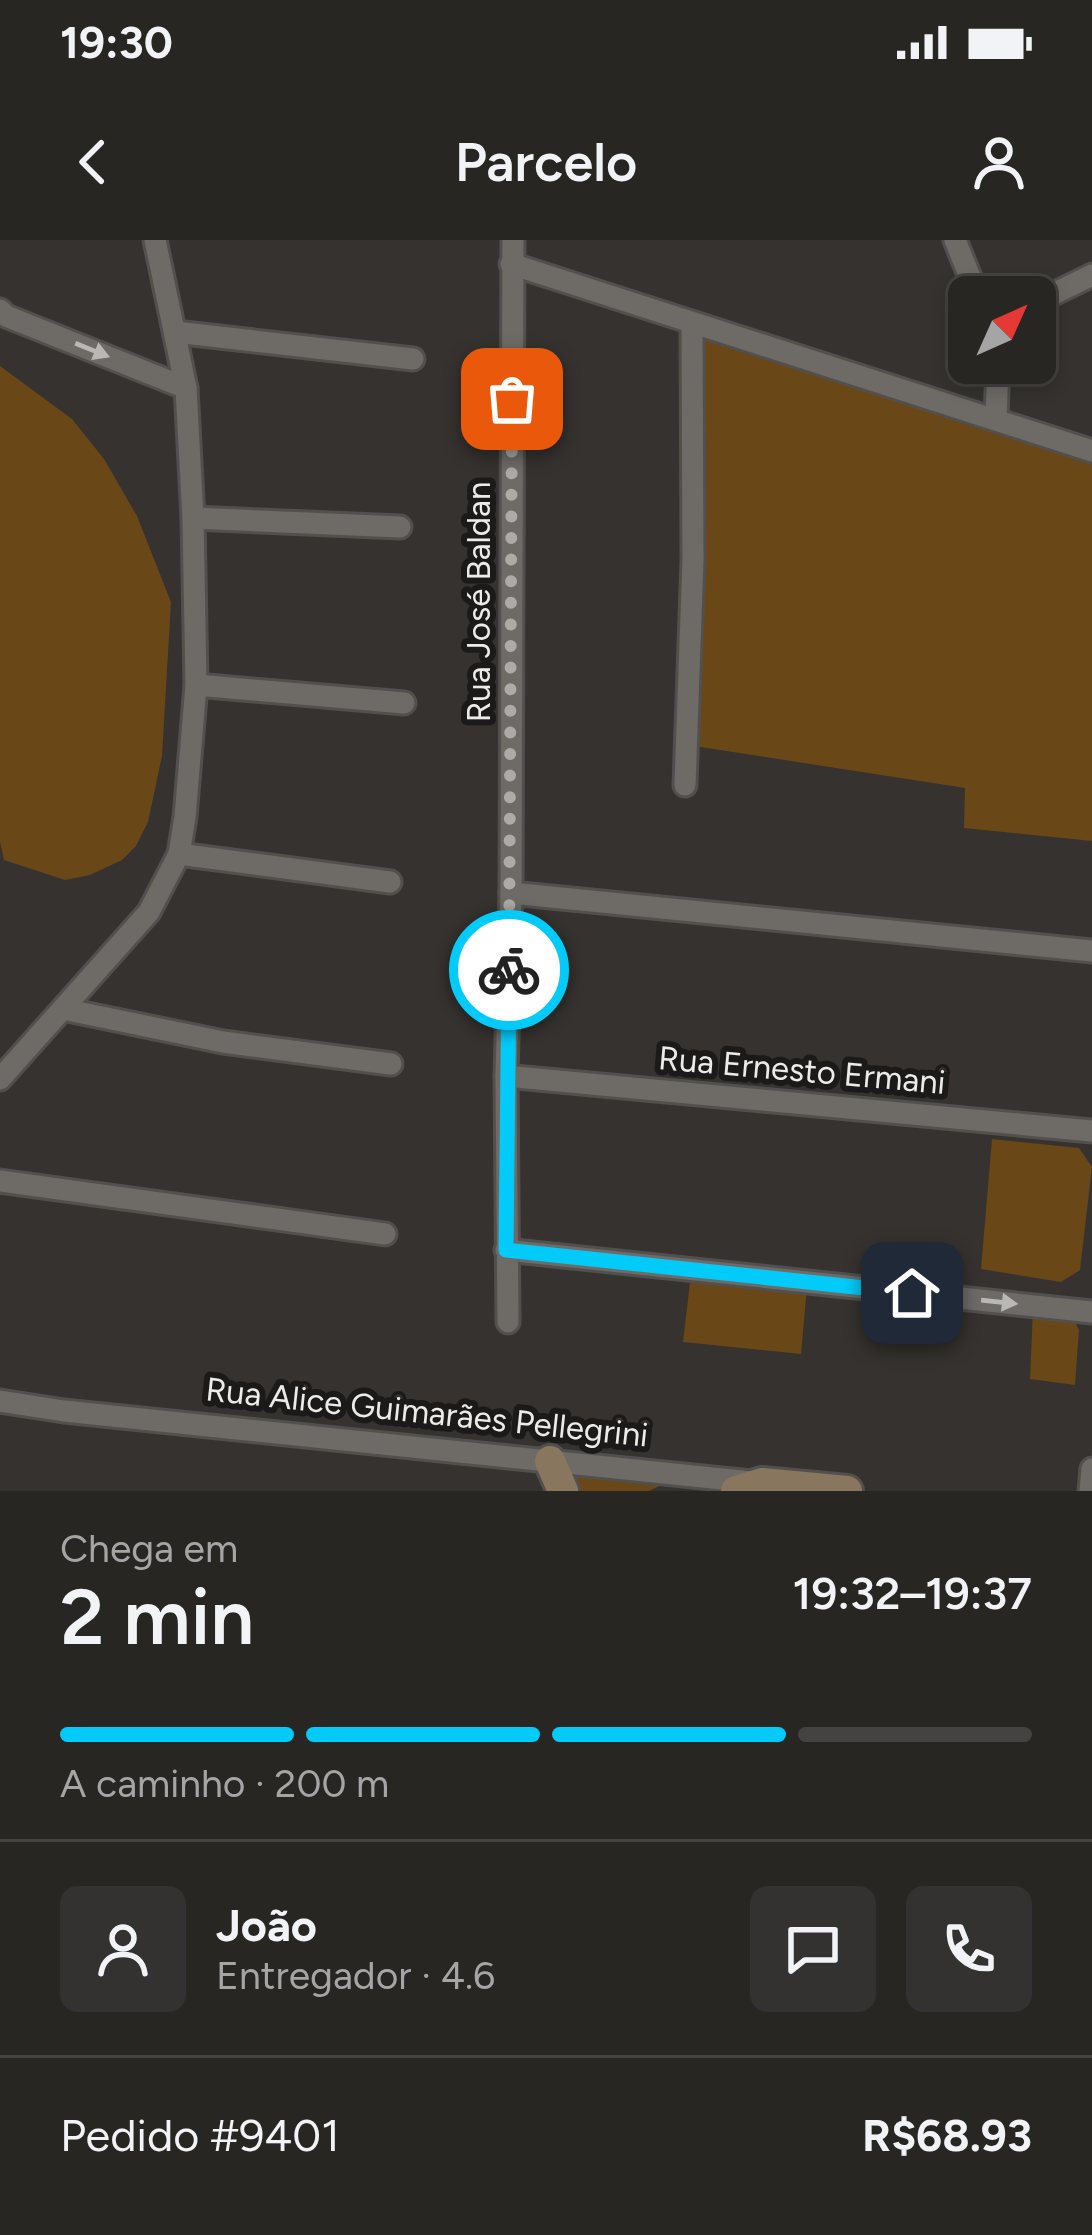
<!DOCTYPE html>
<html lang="pt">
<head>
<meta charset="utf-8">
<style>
  body { margin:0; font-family:Figtree,sans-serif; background:#343230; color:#f1f3f6; height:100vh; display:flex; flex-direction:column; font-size:45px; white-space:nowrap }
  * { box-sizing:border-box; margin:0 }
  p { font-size:39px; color:#a5a5a6 }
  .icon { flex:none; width:66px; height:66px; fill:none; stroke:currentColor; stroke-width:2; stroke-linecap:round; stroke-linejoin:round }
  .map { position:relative; height:1251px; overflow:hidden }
  .panel { display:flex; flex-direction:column; background:#282623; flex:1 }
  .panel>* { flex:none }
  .needle { width:78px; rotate:45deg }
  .fabs { position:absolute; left:948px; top:36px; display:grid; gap:24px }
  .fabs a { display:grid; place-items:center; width:108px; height:108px; border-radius:18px; background:#282623; box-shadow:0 6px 18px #0003,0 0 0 3px #444341; font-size:60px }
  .pin { position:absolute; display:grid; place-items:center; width:102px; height:102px; color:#fff; margin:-51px; border-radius:24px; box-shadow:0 6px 18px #0006 }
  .courier { position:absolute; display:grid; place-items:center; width:120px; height:120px; margin:-60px; border:9px solid #03cbf9; border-radius:50%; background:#fff; color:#222; box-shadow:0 3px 15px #0007 }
  .headline em { font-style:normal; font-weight:600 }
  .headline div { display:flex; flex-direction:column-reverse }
  .headline { display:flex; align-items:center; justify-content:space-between; height:204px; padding:0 60px }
  h1 { font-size:78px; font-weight:600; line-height:90px }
  .bar { display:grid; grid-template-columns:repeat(4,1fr); gap:18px 12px; align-content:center; height:144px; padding:0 60px }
  .bar i { height:15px; border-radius:9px; background:#444341 }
  .bar .active { background:#03cbf9 }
  .bar p { grid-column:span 4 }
  .line { display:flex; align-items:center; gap:30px; padding:0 60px; border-top:3px solid #444341 }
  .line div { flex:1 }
  .round { display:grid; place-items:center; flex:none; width:126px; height:126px; border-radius:18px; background:#343230 }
  .status { display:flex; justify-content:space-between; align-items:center; height:84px; padding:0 60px; background:#282623; direction:ltr }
  .status svg { height:33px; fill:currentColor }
  header { display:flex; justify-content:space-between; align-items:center; height:156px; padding:0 60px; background:#282623; font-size:54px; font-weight:600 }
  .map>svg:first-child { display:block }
</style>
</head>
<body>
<div class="status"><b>19:30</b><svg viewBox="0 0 49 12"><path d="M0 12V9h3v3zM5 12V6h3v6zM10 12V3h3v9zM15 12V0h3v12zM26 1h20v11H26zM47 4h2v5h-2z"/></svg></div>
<header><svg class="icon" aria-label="back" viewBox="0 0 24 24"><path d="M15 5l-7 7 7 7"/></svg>Parcelo<svg class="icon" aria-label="person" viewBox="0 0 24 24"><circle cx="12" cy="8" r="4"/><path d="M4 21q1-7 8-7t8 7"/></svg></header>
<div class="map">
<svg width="1092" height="1251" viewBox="0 0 1092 1251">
  <rect width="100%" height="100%" fill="#35322f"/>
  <g fill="#6a4716">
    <path d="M701,96L1092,215V601L964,588L965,548L694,506Z"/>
    <path d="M0,126L72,179L104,219L137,276L171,362L162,516L148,582L136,606L122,620L90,635L65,640L4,620L0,602Z"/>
    <path d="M992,899L1079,908L1092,927L1080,1030L1061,1042L981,1029Z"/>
    <path d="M691,1034L807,1047L801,1114L683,1102Z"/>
    <path d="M1033,1069L1073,1078L1079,1090L1075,1145L1030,1139Z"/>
    <path d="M557,1222L683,1235L649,1251H564Z"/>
  </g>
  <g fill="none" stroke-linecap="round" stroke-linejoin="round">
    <defs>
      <g id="street">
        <path d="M955,0L978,57"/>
        <path d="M511,24L1092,211"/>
        <path d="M1035,63L1092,35"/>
        <path d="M0,70L6,76L186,148"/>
        <path d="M175,92L413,119"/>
        <path d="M996,179L998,123"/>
        <path d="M193,278L400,287"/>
        <path d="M196,445L404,463"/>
        <path d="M685,545L693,320L692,84"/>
        <path d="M179,614L390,642"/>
        <path d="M511,653L1092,711"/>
        <path d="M63,769L223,802L391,824"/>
        <path d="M506,836L1092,891"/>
        <path d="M0,839L149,672L179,614L185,577L196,445L193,278L186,148L155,0"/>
        <path d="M0,941L385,994"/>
        <path d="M506,1010L1092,1072"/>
        <path d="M508,1082L506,836L511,653L513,0"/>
        <path d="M0,1161L64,1171L751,1242"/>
        <path d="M1090,1251L1092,1229"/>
      </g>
      <g id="secondary">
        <path d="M550,1221L563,1251"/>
        <path d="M736,1251L762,1243L847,1251"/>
      </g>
    </defs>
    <use href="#street" stroke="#52504e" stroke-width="27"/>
    <use href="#secondary" stroke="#52504e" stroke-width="36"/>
    <use href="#street" stroke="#6e6b67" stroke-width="21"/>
    <use href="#secondary" stroke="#89765e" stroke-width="30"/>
  </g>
  <defs><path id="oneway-solid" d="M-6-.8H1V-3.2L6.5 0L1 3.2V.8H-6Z" transform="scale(3)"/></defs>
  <g fill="#bab8b5">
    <use href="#oneway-solid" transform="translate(92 110) rotate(22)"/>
    <use href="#oneway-solid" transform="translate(999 1062) rotate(6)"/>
  </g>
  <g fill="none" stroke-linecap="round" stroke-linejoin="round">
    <path stroke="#adaaa8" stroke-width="12" stroke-dasharray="0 21.6" d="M509,730L512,159"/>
    <path stroke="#03cbf9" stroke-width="15" d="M509,730L506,1010L912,1053"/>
  </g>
  <g text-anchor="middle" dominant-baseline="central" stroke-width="12" stroke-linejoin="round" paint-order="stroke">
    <g font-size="33" fill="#edebe9" stroke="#1b1a19">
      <text transform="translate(478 362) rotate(-90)">Rua José Baldan</text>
      <text transform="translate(802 830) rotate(5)">Rua Ernesto Ermani</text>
      <text transform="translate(427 1172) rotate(6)">Rua Alice Guimarães Pellegrini</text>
    </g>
  </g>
</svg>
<div class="fabs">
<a><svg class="needle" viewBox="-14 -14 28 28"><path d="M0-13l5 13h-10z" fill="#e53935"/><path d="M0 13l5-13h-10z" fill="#a5a5a6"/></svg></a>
</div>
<div class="pin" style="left:512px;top:159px;background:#ea580c"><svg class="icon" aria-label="bag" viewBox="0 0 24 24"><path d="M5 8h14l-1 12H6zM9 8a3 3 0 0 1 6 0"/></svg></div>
<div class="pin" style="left:912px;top:1053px;background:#1f2937"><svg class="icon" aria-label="home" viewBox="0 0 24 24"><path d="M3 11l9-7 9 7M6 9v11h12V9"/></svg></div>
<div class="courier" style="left:509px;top:730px"><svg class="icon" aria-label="bike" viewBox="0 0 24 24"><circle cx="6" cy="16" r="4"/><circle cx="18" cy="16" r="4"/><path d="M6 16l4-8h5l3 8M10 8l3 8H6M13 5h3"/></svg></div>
</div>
<section class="panel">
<div class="headline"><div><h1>2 min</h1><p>Chega em</p></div><em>19:32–19:37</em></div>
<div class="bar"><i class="active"></i><i class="active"></i><i class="active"></i><i></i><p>A caminho · 200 m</p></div>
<div class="line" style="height:216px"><a class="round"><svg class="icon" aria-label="person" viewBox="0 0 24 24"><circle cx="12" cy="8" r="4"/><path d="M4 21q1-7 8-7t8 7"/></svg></a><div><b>João</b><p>Entregador · 4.6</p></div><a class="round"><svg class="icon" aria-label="chat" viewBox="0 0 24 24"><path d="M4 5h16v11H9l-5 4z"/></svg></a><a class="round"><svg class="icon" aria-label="phone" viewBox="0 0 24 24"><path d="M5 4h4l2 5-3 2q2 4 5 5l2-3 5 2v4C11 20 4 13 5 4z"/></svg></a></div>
<div class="line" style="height:156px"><div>Pedido #9401</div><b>R$68.93</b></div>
</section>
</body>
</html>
